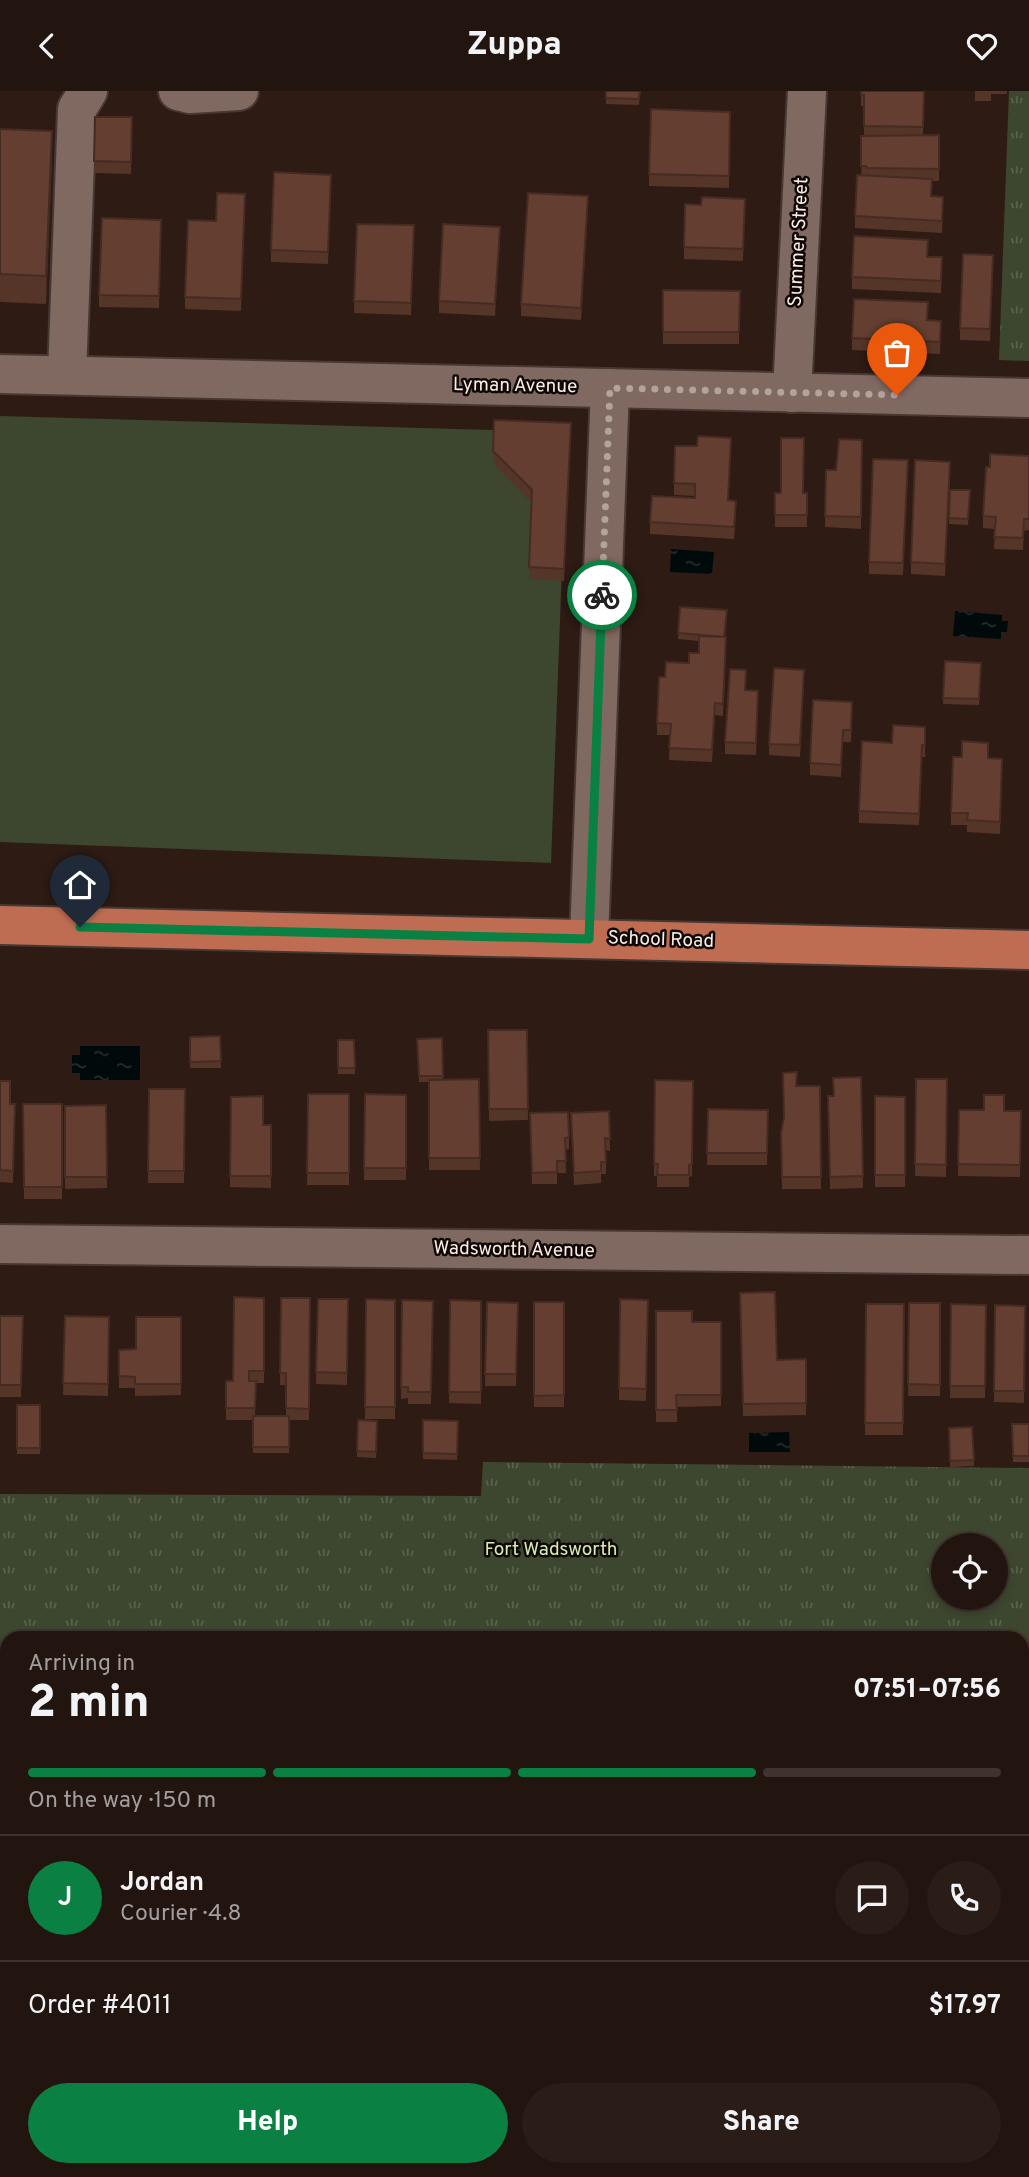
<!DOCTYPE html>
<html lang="en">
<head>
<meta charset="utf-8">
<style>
  body { margin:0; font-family:Overpass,sans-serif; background:#2a1d18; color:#f1f3f6; height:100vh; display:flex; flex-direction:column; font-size:26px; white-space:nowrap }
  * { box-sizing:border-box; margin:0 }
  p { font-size:23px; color:#a29e9e }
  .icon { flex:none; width:38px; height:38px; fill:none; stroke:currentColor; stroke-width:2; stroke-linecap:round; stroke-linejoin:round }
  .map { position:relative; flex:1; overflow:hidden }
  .side { position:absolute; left:0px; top:1540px; width:1029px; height:546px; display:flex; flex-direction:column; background:#22140f; border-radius:21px 21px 0 0; box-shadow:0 4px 10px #0003,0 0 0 2px #3f332f }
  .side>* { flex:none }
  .fabs { position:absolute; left:931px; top:1442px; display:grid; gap:14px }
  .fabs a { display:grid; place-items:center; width:77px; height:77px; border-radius:50%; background:#22140f; box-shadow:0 4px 10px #0003,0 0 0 2px #3f332f; font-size:35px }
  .pin { position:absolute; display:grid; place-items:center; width:60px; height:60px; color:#fff; margin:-72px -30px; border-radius:50% 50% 50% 0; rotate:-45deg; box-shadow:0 0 7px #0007 }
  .pin .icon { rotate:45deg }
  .courier { position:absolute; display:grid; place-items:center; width:70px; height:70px; margin:-35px; border:5px solid #0b8043; border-radius:50%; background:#fff; color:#222; box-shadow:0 2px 9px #0007 }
  .head em { font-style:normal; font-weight:800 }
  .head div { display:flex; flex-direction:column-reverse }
  .head { display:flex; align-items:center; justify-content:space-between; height:119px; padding:0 28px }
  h1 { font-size:46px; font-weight:800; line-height:52px }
  .bar { display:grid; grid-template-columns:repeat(4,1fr); gap:10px 7px; align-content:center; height:84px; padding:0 28px }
  .bar i { height:9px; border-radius:5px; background:#3f332f }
  .bar .selected { background:#0b8043 }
  .bar p { grid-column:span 4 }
  .line { display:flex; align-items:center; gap:18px; padding:0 28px; border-top:2px solid #3f332f }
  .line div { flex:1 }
  .round { display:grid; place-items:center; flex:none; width:74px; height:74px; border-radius:37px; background:#2a1d18 }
  .primary-button { display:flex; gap:14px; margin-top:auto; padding:14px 28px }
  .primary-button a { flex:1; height:80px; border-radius:42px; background:#0b8043; color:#fff; font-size:28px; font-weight:800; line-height:80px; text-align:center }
  .primary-button a+a { background:#2a1d18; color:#f1f3f6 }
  header { display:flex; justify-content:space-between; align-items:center; height:91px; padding:0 28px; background:#22140f; font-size:32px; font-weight:800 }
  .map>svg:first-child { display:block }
</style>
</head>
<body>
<header><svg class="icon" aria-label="back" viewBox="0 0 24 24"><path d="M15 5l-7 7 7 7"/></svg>Zuppa<svg class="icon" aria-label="heart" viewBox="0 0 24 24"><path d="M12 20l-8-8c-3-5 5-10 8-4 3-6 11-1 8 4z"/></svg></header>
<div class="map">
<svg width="1029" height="2086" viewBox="0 0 1029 2086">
  <defs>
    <pattern id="park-tufts" width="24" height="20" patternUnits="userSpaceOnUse" patternTransform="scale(1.75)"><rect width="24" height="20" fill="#3d472f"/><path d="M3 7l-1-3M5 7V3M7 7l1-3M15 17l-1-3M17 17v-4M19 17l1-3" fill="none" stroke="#5a624d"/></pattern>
    <pattern id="water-ripples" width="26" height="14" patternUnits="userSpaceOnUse" patternTransform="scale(1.75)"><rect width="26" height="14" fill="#000a0b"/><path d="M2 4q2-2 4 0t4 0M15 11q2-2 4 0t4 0" fill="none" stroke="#262e2f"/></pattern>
  </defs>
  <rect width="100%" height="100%" fill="#2d1b14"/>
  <g fill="url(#park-tufts)" fill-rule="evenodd">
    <path d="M1009,0H1029V270L999,269Z"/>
    <path d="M483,1371L1029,1377V2086H0V1403L481,1405ZM943,1454H996V1507H943ZM7,1547H1022V2079H7Z"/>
  </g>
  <path fill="#3d472f" d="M0,325L567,341L551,772L0,751Z"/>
  <g fill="url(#water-ripples)">
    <path d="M671,458L714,461L712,483L670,481Z"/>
    <path d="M955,520L1002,524V530H1008L1007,541H1001V548L953,545Z"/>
    <path d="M80,955H140V989H80V982H72V964H80Z"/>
    <path d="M789,1341L790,1361H749V1342Z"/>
  </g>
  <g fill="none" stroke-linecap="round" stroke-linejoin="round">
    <defs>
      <g id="minor">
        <path d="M178,0L190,3L239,0"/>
        <path d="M0,283L1029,307"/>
        <path d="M67,284L77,18L88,0"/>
        <path d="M792,302L807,0"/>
        <path d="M589,847L610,297"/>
        <path d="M0,1153L1029,1164"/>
        <path d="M0,1829L7,1830"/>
        <path d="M1022,1876H1029"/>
        <path d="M214,2086V2079"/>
      </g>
      <path id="major" d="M0,834L1029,859"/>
    </defs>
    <use href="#minor" stroke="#473834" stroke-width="42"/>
    <use href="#major" stroke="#473834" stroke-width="42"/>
    <g stroke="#978781" stroke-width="4.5" stroke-dasharray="5 5" stroke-linecap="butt">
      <path d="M0,1766L7,1767"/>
      <path d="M361,2079L368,2086"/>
      <path d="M665,2086L666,2079"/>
    </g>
    <use href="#minor" stroke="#806961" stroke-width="38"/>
    <use href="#major" stroke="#be6d53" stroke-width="38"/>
  </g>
  <g fill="#563529">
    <path d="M606,0H640L639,14L606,13Z"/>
    <path d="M861,0H924L923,44H939V90H932V105L943,118L942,142L855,137V125L861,85L864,45V15H861Z"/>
    <path d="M975,0H1007V3H991V10H975Z"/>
    <path d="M730,21L729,97L649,95V83Z"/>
    <path d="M95,26H132L131,83L94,82Z"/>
    <path d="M0,38L52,68L46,213L0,211Z"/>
    <path d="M331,84L328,173L271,171V159Z"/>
    <path d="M745,108L743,170L684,168V156L701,114Z"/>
    <path d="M245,115L241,220L185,218V206Z"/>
    <path d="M588,117L581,229L521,225V213Z"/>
    <path d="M161,129L159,217L99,216V204Z"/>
    <path d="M357,133L414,146L411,224L354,222Z"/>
    <path d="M500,148L495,225L439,222V210Z"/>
    <path d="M928,166L942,178L941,202L852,198V186Z"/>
    <path d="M993,176L990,250L960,249V237Z"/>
    <path d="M663,199L740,200L739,253H663Z"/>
    <path d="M941,230L940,263L852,259V247Z"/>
    <path d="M494,329L571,344L564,490L529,488L531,411L493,372Z"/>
    <path d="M862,349L861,438L825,436L826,379H836Z"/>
    <path d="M731,359L728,409L736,422L734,448L650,443V431L695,407V405L674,404V392Z"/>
    <path d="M1029,365V439L1024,440L1023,459L994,458L995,438L983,437V425L990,376Z"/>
    <path d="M908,381L903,484L869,483V471Z"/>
    <path d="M950,383L945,485L911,483V471Z"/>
    <path d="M950,399H970L968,434L949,433Z"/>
    <rect x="775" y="402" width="32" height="34"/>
    <path d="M680,516L727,525L725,546L726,558L723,625L715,624L712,671L669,669L670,644H657V632L665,586L689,572L699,562V550L678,548Z"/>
    <path d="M945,570L981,572L979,614L943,613Z"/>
    <path d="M804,591L800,666L769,664V653Z"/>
    <path d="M746,599L758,612L756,664L725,663V651Z"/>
    <path d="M852,623L851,651H843L841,686L810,684V672Z"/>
    <path d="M925,636V666H922L919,734L859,732V720L892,652Z"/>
    <path d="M988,667L1002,668L1000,743L967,741V734H951V722Z"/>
    <path d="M488,939H527L528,1029L489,1030Z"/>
    <path d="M220,945L221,977H190V946Z"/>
    <path d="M442,947L443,988H479L480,1079H429V991H419L417,948Z"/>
    <path d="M338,949H354L355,983H338Z"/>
    <path d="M861,986L863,1097L830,1098L828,1005H834Z"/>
    <path d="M916,988H947L946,1086L915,1085Z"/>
    <path d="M655,989L693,990L692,1085L689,1086V1096H657V1085H654Z"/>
    <path d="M0,990L10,1013H15L13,1092L0,1091Z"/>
    <path d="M797,995H820L821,1098H782L781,1054Z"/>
    <path d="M149,998H185L184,1092H148Z"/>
    <path d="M308,1003H349V1094H307Z"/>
    <path d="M365,1003L406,1004V1089H364Z"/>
    <path d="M875,1005L905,1084V1096H875Z"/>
    <path d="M231,1006L263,1034H271V1097L230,1096Z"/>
    <path d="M23,1013H62V1108H24Z"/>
    <path d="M106,1014L107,1097L65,1098V1015Z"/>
    <path d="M708,1018L768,1019L767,1074H707Z"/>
    <path d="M959,1019L1021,1020L1020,1086L958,1085Z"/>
    <path d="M609,1020L610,1060L606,1059V1083H601V1092L574,1094L571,1034Z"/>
    <path d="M530,1034L569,1046V1058L565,1059L566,1082H557V1093H532Z"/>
    <path d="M740,1202L777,1269L806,1268V1324L743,1325Z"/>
    <path d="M264,1207V1292H256L255,1325H286V1294H280L281,1207H310L309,1329H289V1362H253V1329H226V1290H233Z"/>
    <path d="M318,1208H348L347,1294L316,1293Z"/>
    <path d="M366,1208L395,1209V1328H365Z"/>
    <path d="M620,1208L648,1209L646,1310L619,1309Z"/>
    <path d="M402,1209L433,1210L431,1313H408V1307L401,1308Z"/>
    <path d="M450,1209L481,1210V1313L449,1312Z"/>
    <path d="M487,1211L518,1212L516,1295H485Z"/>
    <rect x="534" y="1211" width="30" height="105"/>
    <path d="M909,1212H940V1305H908Z"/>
    <path d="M866,1213H904L903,1344H865Z"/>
    <path d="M951,1213L986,1214L985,1307H950Z"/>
    <path d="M995,1214L1025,1215L1024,1312L994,1311Z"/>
    <path d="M656,1220L692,1231H721V1315L677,1316V1331H656Z"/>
    <path d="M0,1225H23L21,1306H0Z"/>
    <path d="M65,1225L109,1226L108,1305L63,1304Z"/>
    <path d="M181,1226V1304L135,1305V1297H119V1259L136,1258Z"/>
    <rect x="17" y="1314" width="23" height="49"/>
    <path d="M358,1329L377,1330L376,1367L357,1366Z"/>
    <path d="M423,1329L458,1330L457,1369L423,1368Z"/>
    <path d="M1012,1333H1029V1371H1013Z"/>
    <path d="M972,1336L974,1375L950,1376L949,1337Z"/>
    <rect x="0" y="1944" width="7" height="129"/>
    <path d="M389,2079H592L591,2080V2086H396Z"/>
  </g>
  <g fill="#462b22">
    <path d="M52,40V68L46,213V185Z"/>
    <path d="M588,105V117L581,229V217Z"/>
  </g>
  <g fill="#643e30" stroke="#462b22" stroke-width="2">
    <path d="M606,0H640L639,8L606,7Z"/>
    <path d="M861,0H924L923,36L864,35V4H861Z"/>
    <path d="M651,18L730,21L729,85L649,83Z"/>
    <path d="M95,26H132L131,71L94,70Z"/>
    <path d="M0,38L52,40L46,185L0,183Z"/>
    <path d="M939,44V78L867,77L866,75H861V45Z"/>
    <path d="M274,81L331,84L328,161L271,159Z"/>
    <path d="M857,84L932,88L931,105L943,106L942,130L855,125Z"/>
    <path d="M217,102L245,103L241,208L185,206L188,129L216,130Z"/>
    <path d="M528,102L588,105L581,217L521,213Z"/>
    <path d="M702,106L745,108L743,158L684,156L685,113L701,114Z"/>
    <path d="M102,127L161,129L159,205L99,204Z"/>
    <path d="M357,133L414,134L411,212L354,210Z"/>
    <path d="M443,133L500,136L495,213L439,210Z"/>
    <path d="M854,145L928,149L927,166H942L941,190L852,186Z"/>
    <path d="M963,163L993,164L990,238L960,237Z"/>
    <path d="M663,199L740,200L739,241H663Z"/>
    <path d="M854,208L928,211L927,229L941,230L940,251L852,247Z"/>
    <path d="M494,329L571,332L564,478L529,476L532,399L493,360Z"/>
    <path d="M698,345L731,347L728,409L736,410L734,436L650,431L652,405L695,407V393L674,392L675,355H697Z"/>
    <path d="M781,347H804L803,402H807V424H775V402H781Z"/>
    <path d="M839,348L862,349L861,426L825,425L826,379H836Z"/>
    <path d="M990,363L1029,365V428H1024L1023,447L994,446L996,426L983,425L986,376H990Z"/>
    <path d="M873,368L908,369L903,472L869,471Z"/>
    <path d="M915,369L950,371L945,473L911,471Z"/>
    <path d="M950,399H970L968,428L949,427Z"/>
    <path d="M680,516L727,519L724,546L678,542Z"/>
    <path d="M699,545L726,546L723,613L715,612L712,659L669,657L671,633L657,632L659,586H665L666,571L689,572V562H699Z"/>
    <path d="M945,570L981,572L979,608L943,607Z"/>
    <path d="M774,577L804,579L800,654L769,653Z"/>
    <path d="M730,578L746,579L745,599L758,600L756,652L725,651Z"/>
    <path d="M813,609L852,611L851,639H843L841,674L810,672Z"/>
    <path d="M893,634L925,636V654H922L919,723L859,720L862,650L892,652Z"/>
    <path d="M962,650L988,652V667L1002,668L1000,731L967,729L968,722H951L953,666H962Z"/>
    <path d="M488,939H527L528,1018H489Z"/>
    <path d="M220,945L221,970L190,971V946Z"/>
    <path d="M442,947L443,985H419L417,948Z"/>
    <path d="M338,949H354L355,977H338Z"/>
    <path d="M797,981L796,995H820L821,1086H782L781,1042L784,1026L783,982Z"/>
    <path d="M861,986L863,1085L830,1086L828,1005H834L833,987Z"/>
    <path d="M479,988L480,1067H429V989Z"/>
    <path d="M916,988H947L946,1074L915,1073Z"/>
    <path d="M655,989L693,990L692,1073L689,1074V1084H657L658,1073H654Z"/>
    <path d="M0,990H10V1013H15L13,1080L0,1079Z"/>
    <path d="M149,998H185L184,1080H148Z"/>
    <path d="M308,1003H349V1082H307Z"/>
    <path d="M365,1003L406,1004V1077H364Z"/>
    <path d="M984,1004H1004V1020H1021L1020,1074L958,1073L959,1019H984Z"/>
    <path d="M263,1005V1034H271V1085H230L231,1006Z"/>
    <path d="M875,1005L905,1006V1084H875Z"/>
    <path d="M23,1013H62V1096H24Z"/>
    <path d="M106,1014L107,1086H65V1015Z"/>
    <path d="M708,1018L768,1019L767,1062H707Z"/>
    <path d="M609,1020L610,1048L605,1047L606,1071H601V1080L574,1082L571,1022Z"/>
    <path d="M568,1021L569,1046L565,1047L566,1070H557V1081L532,1082L530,1022Z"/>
    <path d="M775,1201L777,1269L806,1268V1312L743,1313L740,1202Z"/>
    <path d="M234,1206L264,1207V1280H249V1290H256L255,1317H226V1290H233Z"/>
    <path d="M281,1207H310L309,1318L286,1317V1282H280Z"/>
    <path d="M318,1208H348L347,1282L316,1281Z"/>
    <path d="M366,1208L395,1209V1316H365Z"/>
    <path d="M620,1208L648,1209L646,1298L619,1297Z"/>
    <path d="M402,1209L433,1210L431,1301H408V1296H401Z"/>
    <path d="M450,1209L481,1210V1301H449Z"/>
    <path d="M487,1211L518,1212L516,1283H485Z"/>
    <path d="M534,1211H564V1304L534,1305Z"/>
    <path d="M909,1212H940V1294L908,1293Z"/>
    <path d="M866,1213H904L903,1332H865Z"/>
    <path d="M951,1213L986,1214L985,1295H950Z"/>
    <path d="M995,1214L1025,1215L1024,1300H994Z"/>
    <path d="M656,1220H692V1231H721V1304H676L677,1319H656Z"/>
    <path d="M0,1225H23L21,1294H0Z"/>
    <path d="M65,1225L109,1226L108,1293L63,1292Z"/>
    <path d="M136,1226H181V1293H135V1286L119,1285V1259L136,1258Z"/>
    <rect x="17" y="1314" width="23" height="43"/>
    <rect x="253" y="1325" width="36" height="31"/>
    <path d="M358,1329L377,1330L376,1361L357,1360Z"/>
    <path d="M423,1329L458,1330L457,1363L423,1362Z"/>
    <path d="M1012,1333H1029V1365H1013Z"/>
    <path d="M972,1336L974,1369L950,1370L949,1337Z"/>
    <path d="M0,1944H7V2052L0,2051Z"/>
    <path d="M1022,1995H1029V2054L1027,2086H883L884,2079H1022Z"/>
    <rect x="38" y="2079" width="94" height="7"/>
    <path d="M290,2079H351L350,2086H289Z"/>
    <path d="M409,2079H590L591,2080V2086H415Z"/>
  </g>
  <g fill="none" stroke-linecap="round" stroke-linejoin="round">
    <path stroke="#b2a39d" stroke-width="7" stroke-dasharray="0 12.6" d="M602,504L610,297L897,304"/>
    <path stroke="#0b8043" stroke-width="9" d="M80,836L589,848L602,504"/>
  </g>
  <g text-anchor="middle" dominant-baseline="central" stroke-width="5" stroke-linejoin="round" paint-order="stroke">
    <g font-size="19" fill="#faece7" stroke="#100805">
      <text transform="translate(799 151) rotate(-87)">Summer Street</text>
      <text transform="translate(515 295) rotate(1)">Lyman Avenue</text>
      <text transform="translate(661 849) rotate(2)">School Road</text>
      <text transform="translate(514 1159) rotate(1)">Wadsworth Avenue</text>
    </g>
    <g font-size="19" fill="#d2edae" stroke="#100805">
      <text x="551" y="1459">Fort Wadsworth</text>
    </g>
  </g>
</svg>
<div class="fabs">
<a><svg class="icon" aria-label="locate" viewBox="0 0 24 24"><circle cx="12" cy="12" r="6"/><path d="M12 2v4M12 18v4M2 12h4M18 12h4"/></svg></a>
</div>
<div class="pin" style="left:897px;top:304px;background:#ea580c"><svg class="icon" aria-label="bag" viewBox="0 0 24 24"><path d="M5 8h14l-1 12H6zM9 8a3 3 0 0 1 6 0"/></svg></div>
<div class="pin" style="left:80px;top:836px;background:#1f2937"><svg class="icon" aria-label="home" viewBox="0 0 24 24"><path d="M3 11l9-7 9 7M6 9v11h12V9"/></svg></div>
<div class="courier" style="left:602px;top:504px"><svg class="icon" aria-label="bike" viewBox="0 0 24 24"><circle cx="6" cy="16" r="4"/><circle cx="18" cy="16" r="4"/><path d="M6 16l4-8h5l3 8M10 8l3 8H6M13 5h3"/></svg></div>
<section class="side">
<div class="head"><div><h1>2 min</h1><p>Arriving in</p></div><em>07:51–07:56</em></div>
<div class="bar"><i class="selected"></i><i class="selected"></i><i class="selected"></i><i></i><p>On the way · 150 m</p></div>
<div class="line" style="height:126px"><b class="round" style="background:#0b8043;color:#fff">J</b><div><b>Jordan</b><p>Courier · 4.8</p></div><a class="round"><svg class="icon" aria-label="chat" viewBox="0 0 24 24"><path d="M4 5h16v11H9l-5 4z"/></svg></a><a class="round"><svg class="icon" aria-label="phone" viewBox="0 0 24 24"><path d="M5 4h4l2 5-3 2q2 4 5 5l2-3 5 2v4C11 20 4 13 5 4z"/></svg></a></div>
<div class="line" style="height:91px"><div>Order #4011</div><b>$17.97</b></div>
<div class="primary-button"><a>Help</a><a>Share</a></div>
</section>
</div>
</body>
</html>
